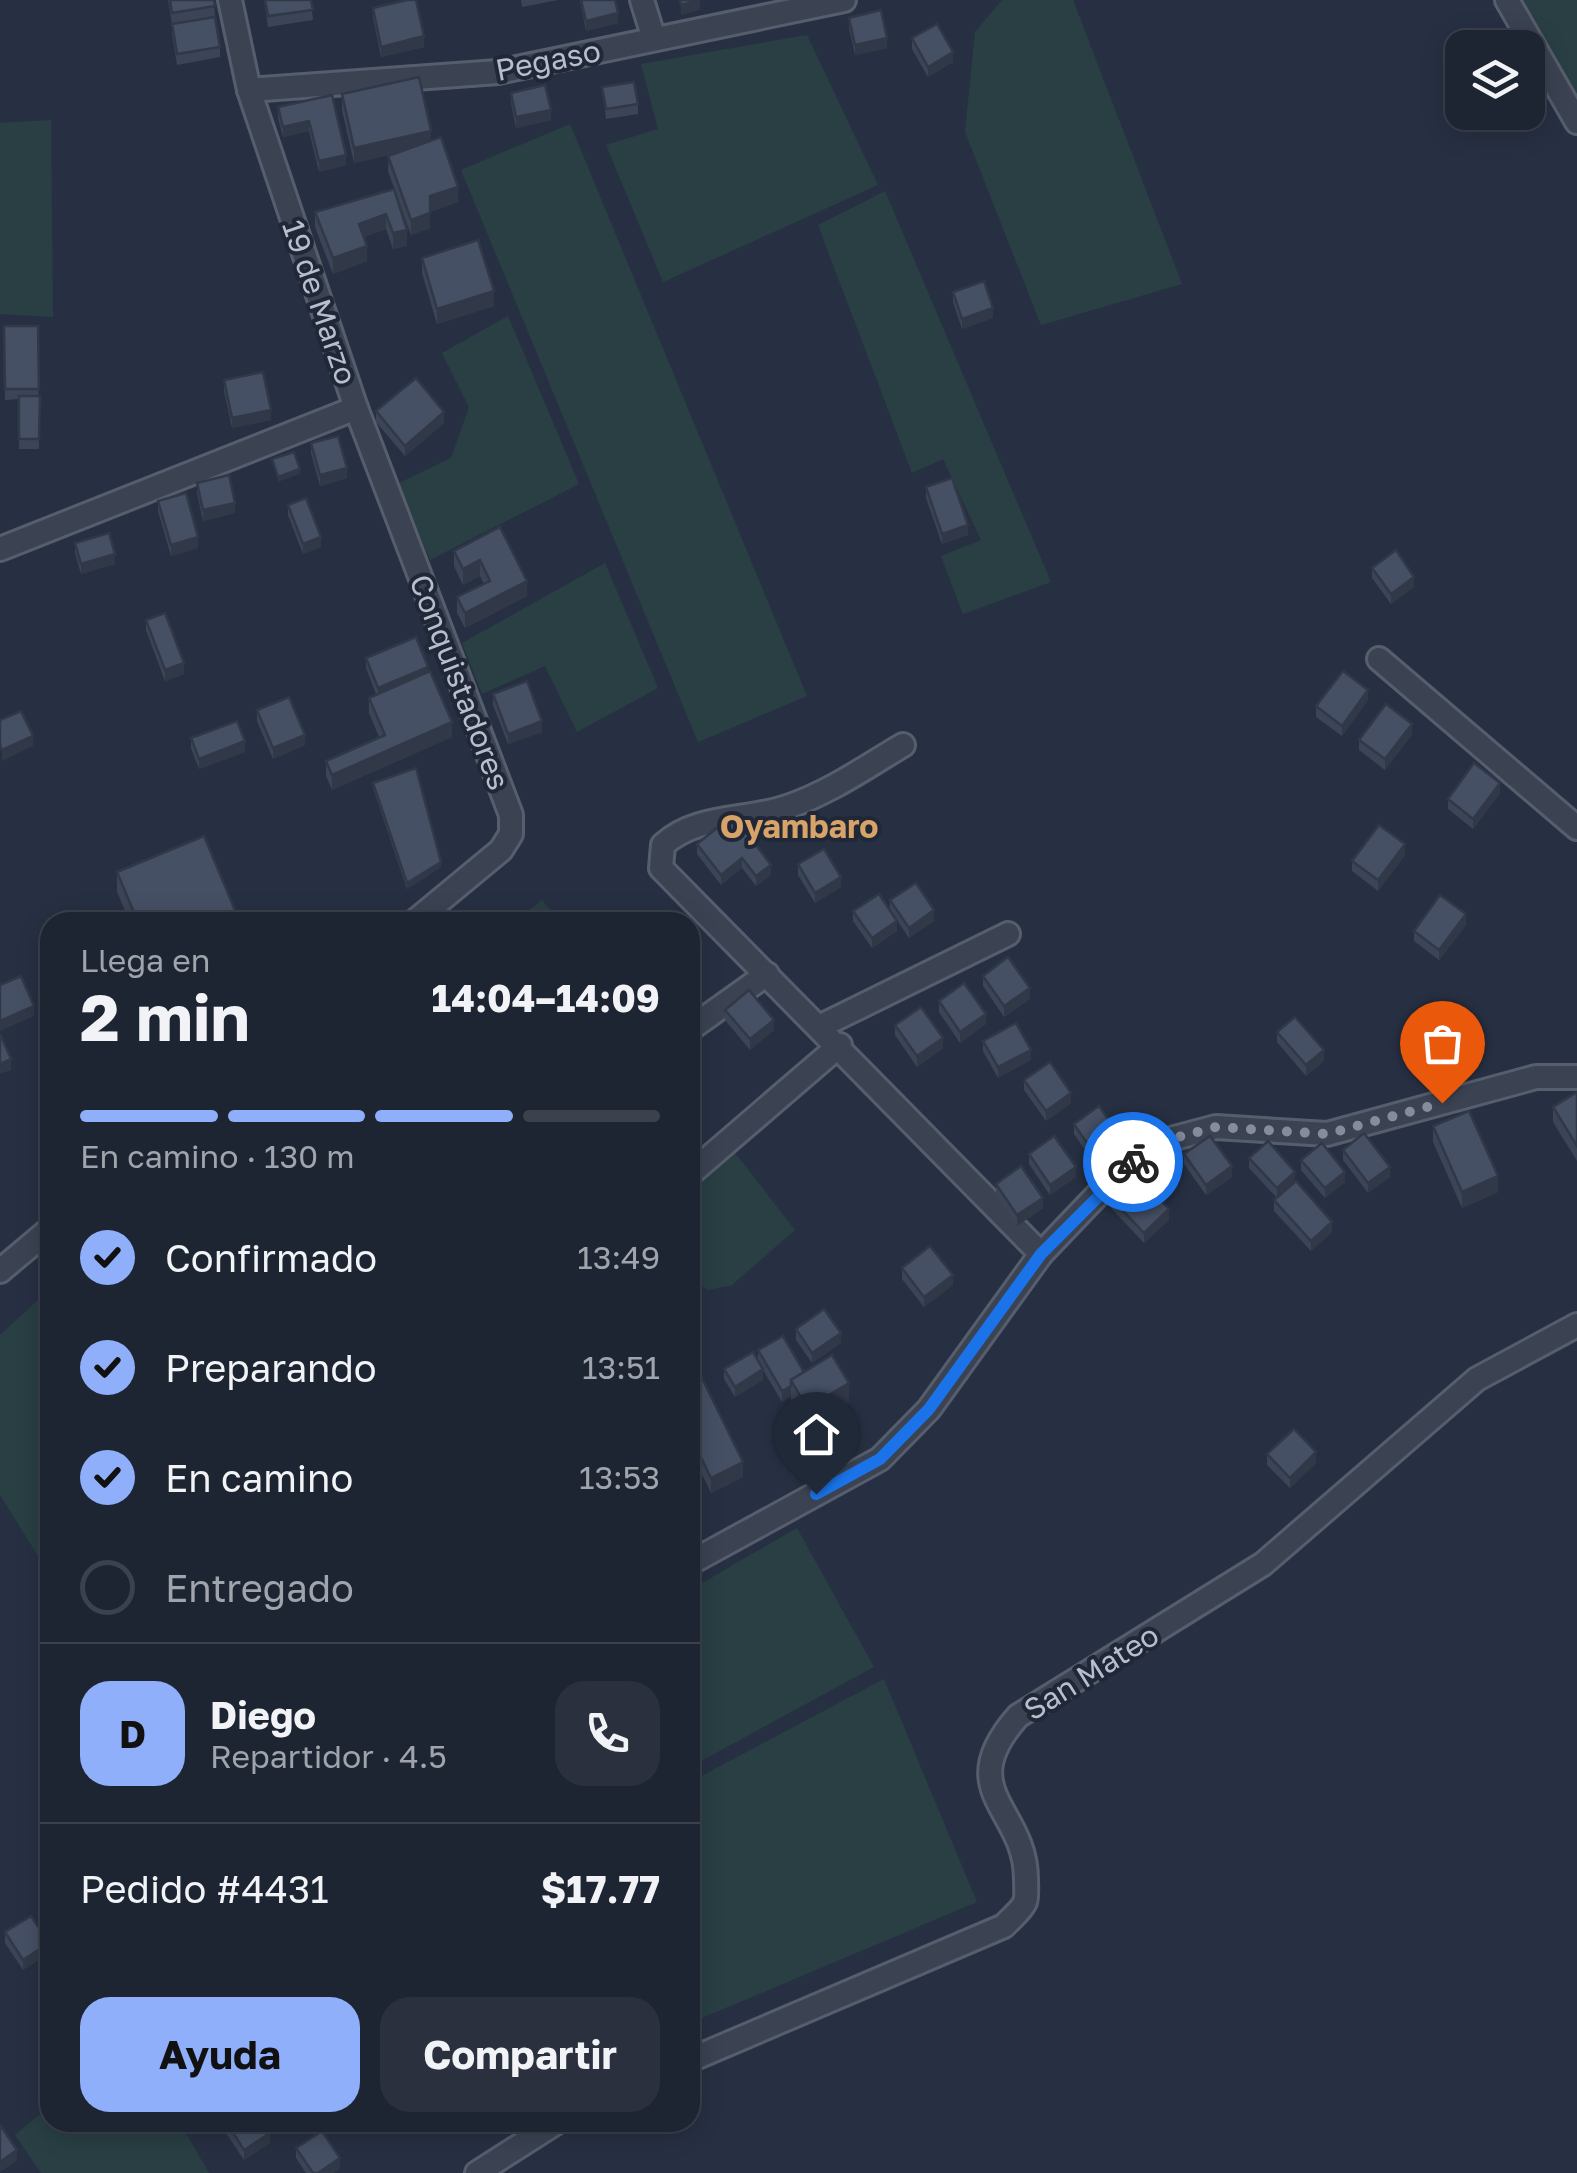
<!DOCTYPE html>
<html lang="es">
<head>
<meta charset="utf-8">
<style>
  body { margin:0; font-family:"Golos Text",sans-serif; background:#2a303e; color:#f1f3f6; height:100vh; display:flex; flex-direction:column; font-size:38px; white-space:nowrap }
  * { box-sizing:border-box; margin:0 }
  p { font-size:32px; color:#a0a4ac }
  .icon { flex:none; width:55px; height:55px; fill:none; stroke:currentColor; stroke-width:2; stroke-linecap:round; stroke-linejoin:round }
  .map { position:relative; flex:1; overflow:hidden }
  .details { position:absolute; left:40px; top:912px; width:660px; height:1220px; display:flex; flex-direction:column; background:#1d2432; border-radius:30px; box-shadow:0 5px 25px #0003,0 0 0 2px #3b414d }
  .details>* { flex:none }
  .fabs { position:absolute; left:1445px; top:30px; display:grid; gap:20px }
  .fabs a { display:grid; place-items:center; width:100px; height:100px; border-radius:20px; background:#1d2432; box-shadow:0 5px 25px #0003,0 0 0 2px #3b414d; font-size:50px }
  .pin { position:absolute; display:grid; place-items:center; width:85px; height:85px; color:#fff; margin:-102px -42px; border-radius:50% 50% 50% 0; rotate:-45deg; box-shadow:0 0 10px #0007 }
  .pin .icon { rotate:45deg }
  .courier { position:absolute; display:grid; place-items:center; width:100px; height:100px; margin:-50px; border:8px solid #1a73e8; border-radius:50%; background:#fff; color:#222; box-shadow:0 2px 12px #0007 }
  .head em { font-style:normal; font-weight:700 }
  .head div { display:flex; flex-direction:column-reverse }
  .head { display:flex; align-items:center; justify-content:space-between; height:170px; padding:0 40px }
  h1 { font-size:65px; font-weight:700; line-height:75px }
  .bar { display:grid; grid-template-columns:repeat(4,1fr); gap:15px 10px; align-content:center; height:120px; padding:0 40px }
  .bar i { height:12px; border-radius:8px; background:#3b414d }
  .bar .active { background:#90affa }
  .bar p { grid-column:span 4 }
  .line { display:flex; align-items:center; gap:25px; padding:0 40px; border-top:2px solid #3b414d }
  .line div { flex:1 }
  .round { display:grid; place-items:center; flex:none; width:105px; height:105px; border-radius:30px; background:#2a303e }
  ol { padding:0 40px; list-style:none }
  li { display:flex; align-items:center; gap:30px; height:110px }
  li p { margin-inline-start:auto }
  li .icon { padding:10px; border-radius:50%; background:#90affa; color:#111; stroke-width:4 }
  li:last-child { color:#a0a4ac }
  li i { width:55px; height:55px; border:5px solid #3b414d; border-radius:50% }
  .action { display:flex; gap:20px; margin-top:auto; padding:20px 40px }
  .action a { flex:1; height:115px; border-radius:30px; background:#90affa; color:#111; font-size:40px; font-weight:700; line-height:115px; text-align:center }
  .action a+a { background:#2a303e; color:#f1f3f6 }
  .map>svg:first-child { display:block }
</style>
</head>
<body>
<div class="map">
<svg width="1577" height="2173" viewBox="0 0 1577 2173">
  <rect width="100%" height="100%" fill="#273043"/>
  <g fill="#293f44">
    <path d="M1002,0H1073L1182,284L1041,325L965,132L975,32Z"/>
    <path d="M1523,0H1577V95Z"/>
    <path d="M807,35L878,185L663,282L606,145L658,129L641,64Z"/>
    <path d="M51,120L53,317L0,314V123Z"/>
    <path d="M570,124L807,696L698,742L461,170Z"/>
    <path d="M885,191L1051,582L963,614L941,556L981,540L943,459L912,473L818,225Z"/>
    <path d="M508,316L579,484L430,560L397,484L451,458L469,407L442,353Z"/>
    <path d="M605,563L658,688L577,732L545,666L482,694L462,643Z"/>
    <path d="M542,900L560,922H514Z"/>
    <path d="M729,1145L795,1230L732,1285L708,1290L690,1280V1183Z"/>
    <path d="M50,1289V1575L0,1495V1335Z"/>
    <path d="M797,1528L874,1667L690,1767V1590Z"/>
    <path d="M884,1679L977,1902L690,2023V1782Z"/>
    <path d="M50,2106V2122L180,2123L209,2173H41L15,2135Z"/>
  </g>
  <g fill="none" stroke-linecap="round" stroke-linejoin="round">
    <defs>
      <g id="street">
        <path d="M642,0L654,39"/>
        <path d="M1507,0L1577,122"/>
        <path d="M249,90L498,72L844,0"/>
        <path d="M356,408L511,815V834L501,850L414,922"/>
        <path d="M0,549L356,408L249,90L230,0"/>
        <path d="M1379,659L1577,828"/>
        <path d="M903,745C866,767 829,793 787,807C747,821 696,814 663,845L661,868L1041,1254"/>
        <path d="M821,1026L1008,934"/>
        <path d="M690,1029L767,974"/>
        <path d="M690,1174L840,1045"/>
        <path d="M0,1271L50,1229"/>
        <path d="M690,1563L880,1459L929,1409L1041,1254L1124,1167L1171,1139L1216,1127L1327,1134L1536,1077H1577"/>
        <path d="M690,2060L1004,1926C1010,1919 1022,1910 1025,1902C1027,1897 1026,1885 1026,1879C1026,1808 951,1792 1018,1716L1263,1564L1477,1379L1577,1325"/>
        <path d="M477,2173L557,2122"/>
      </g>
    </defs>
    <use href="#street" stroke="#565e6d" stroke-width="28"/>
    <use href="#street" stroke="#3b4353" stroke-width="22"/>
  </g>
  <g fill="#3c4557">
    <path d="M168,0H214L215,16L172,24Z"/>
    <path d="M264,0H311L313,20L268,27Z"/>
    <path d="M521,0H558L522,7Z"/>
    <path d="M580,0H615L618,23L586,31Z"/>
    <path d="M373,8L424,47L381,57L373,18Z"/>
    <path d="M849,18L887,48L855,55L849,28Z"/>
    <path d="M172,24L220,47V57L177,65L172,35Z"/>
    <path d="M912,38L953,62L928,77L912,49Z"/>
    <path d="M602,87L638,104V114L606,119Z"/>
    <path d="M511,93L551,120L516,128L511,103Z"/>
    <path d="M342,94L431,140L458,202L430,212V228L411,235L388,171L389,155L354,163L342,110Z"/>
    <path d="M332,95L346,165L319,172L309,131L283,137L278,118V107Z"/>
    <path d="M394,189L407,246L393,249L386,229L364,237L367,261L333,274L315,227V212Z"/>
    <path d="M422,258L494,306L437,324L422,273Z"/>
    <path d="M953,292L993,318L962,329L953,302Z"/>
    <path d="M4,326H38L39,449H19V399L5,400Z"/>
    <path d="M224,380L271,420L232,428L224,391Z"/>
    <path d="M376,411L444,423L405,456L376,422Z"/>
    <path d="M311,443L347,478L320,486L311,453Z"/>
    <path d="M197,483L235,513L203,521L197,493Z"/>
    <path d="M926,487L968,535L942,544L926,498Z"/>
    <path d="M158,501L198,548L171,556L158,511Z"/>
    <path d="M288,505L321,547L303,554L288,515Z"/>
    <path d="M500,527L527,596L465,628L457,613V597L484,584L480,576L463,585L454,566V551Z"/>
    <path d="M75,543L115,564L81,574L75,553Z"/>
    <path d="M1372,568L1414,587L1391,604L1372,578Z"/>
    <path d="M146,620L184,674L165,681L146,630Z"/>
    <path d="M366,658L428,671L452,737L332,790L326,776V761L379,737L369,713V698L376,694L366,668Z"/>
    <path d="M493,694L542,732L508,744L493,705Z"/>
    <path d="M1368,700L1342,736L1316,717V706Z"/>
    <path d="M257,710L305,745L273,759L257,721Z"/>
    <path d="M1412,734L1385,770L1359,750V740Z"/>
    <path d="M191,738L245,752L199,769L191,748Z"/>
    <path d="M373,783L441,867L407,889L373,788Z"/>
    <path d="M1500,793L1473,829L1448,809V799Z"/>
    <path d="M697,844L771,865V875L756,886L742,868L721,885L697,854Z"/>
    <path d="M1405,855L1378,891L1352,871V861Z"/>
    <path d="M798,864L841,887L815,903L798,875Z"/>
    <path d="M117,872L240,922H130L117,892Z"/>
    <path d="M890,900L934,921L909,938L890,910Z"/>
    <path d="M853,911L897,931L872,948L853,921Z"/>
    <path d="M1466,925L1439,960L1414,941V931Z"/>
    <path d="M983,976L1030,999L1004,1017L983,986Z"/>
    <path d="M939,1001L986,1024L960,1043L939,1012Z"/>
    <path d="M725,1010L774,1030L750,1050L725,1020Z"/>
    <path d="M895,1025L943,1048L917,1067L895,1035Z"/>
    <path d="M1277,1032L1324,1061L1306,1076L1277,1042Z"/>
    <path d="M983,1041L1031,1060L998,1078L983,1051Z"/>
    <path d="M1024,1080L1071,1103L1046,1121L1024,1090Z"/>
    <path d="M1577,1092V1161L1553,1122V1107Z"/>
    <path d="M1074,1124L1121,1147L1095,1165L1074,1134Z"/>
    <path d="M1433,1126L1498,1192L1462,1208L1433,1142Z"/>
    <path d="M1343,1150L1390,1177L1368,1193L1343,1160Z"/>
    <path d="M1029,1154L1076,1177L1050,1195L1029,1164Z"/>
    <path d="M1184,1154L1232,1177L1206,1195L1184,1164Z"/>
    <path d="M1249,1158L1295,1181L1332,1232L1311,1251L1274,1211V1200L1277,1198L1249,1168Z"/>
    <path d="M1301,1160L1345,1182L1325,1198L1301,1170Z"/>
    <path d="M996,1184L1043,1208L1017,1226L996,1195Z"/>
    <path d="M1111,1198L1169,1220L1144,1243L1111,1208Z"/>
    <path d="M902,1268L953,1285L924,1307L902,1279Z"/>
    <path d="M796,1329L841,1343L812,1363L796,1340Z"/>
    <path d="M758,1350L804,1372L849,1403L807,1428L791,1400V1396L782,1402L763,1370V1380L735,1397L724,1379V1369L758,1361Z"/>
    <path d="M690,1379L743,1477L711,1493L690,1450Z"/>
    <path d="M1267,1454L1316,1463L1290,1488L1267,1465Z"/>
    <path d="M5,1932L49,1953L23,1970L5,1943Z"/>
    <path d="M226,2122L270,2143L244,2160L226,2133Z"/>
    <path d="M296,2148L340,2168L333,2173H306L296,2158Z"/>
  </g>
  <g fill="#313847">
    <path d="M700,0V10L681,15V5Z"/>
    <path d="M618,13V23L586,31V21Z"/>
    <path d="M424,36V47L381,57V47Z"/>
    <path d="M887,38V48L855,55V45Z"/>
    <path d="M953,52V62L928,77V67Z"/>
    <path d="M551,110V120L516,128V117Z"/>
    <path d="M309,121V131L283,137V127Z"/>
    <path d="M431,131V146L354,163V148Z"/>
    <path d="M346,155V165L319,172V161Z"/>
    <path d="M458,187V202L430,212V196Z"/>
    <path d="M430,213V228L411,235V220Z"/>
    <path d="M386,214V229L359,239V224Z"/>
    <path d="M407,230V246L393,249V233Z"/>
    <path d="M367,246V261L333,274V258Z"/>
    <path d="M494,291V306L437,324V309Z"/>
    <path d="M993,308V318L962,329V319Z"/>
    <path d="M271,410V420L232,428V418Z"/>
    <path d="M444,412V423L405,456V446Z"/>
    <path d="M347,468V478L320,486V475Z"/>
    <path d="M300,469V474L278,482V477Z"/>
    <path d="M235,503V513L203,521V510Z"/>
    <path d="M968,525V535L942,544V534Z"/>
    <path d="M198,537V548L171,556V545Z"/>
    <path d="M321,537V547L303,554V544Z"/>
    <path d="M115,554V564L81,574V564Z"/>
    <path d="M480,560V576L463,585V569Z"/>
    <path d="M1414,577V587L1391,604V594Z"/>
    <path d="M527,581V596L465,628V613Z"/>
    <path d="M184,663V674L165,681V670Z"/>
    <path d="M428,667V678L378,699V688Z"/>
    <path d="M1368,690V700L1342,736V726Z"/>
    <path d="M542,721V732L508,744V734Z"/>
    <path d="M452,722V737L332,790V775Z"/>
    <path d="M1412,724V734L1385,770V759Z"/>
    <path d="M305,735V745L273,759V748Z"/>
    <path d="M33,736V746L2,761V750Z"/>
    <path d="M245,741V752L199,769V759Z"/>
    <path d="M1500,783V793L1473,829V819Z"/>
    <path d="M1405,844V855L1378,891V880Z"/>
    <path d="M742,858V868L721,885V875Z"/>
    <path d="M441,862V867L407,889V883Z"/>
    <path d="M771,865V875L756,886V876Z"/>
    <path d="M841,877V887L815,903V893Z"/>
    <path d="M934,910V921L909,938V928Z"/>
    <path d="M214,914V922H193Z"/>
    <path d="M1466,914V925L1439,960V950Z"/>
    <path d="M897,921V931L872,948V938Z"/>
    <path d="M1030,988V999L1004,1017V1006Z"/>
    <path d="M34,1006V1016L0,1031V1021Z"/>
    <path d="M986,1014V1024L960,1043V1032Z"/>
    <path d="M774,1020V1030L750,1050V1039Z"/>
    <path d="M943,1038V1048L917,1067V1056Z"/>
    <path d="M1031,1050V1060L998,1078V1067Z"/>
    <path d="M1324,1050V1061L1306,1076V1065Z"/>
    <path d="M11,1059V1070L0,1074V1064Z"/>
    <path d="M1071,1093V1103L1046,1121V1111Z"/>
    <path d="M1121,1137V1147L1095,1165V1155Z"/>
    <path d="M1232,1166V1177L1206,1195V1185Z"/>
    <path d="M1076,1167V1177L1050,1195V1185Z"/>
    <path d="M1390,1167V1177L1368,1193V1183Z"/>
    <path d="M1295,1172V1182L1277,1199V1188Z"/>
    <path d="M1345,1172V1182L1325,1198V1188Z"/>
    <path d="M1498,1176V1192L1462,1208V1192Z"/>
    <path d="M1043,1198V1208L1017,1226V1215Z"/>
    <path d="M1169,1209V1220L1144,1243V1233Z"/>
    <path d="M1332,1222V1232L1311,1251V1241Z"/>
    <path d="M953,1275V1285L924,1307V1297Z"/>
    <path d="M841,1333V1343L812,1363V1353Z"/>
    <path d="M763,1369V1380L735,1397V1387Z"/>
    <path d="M849,1383V1403L807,1428V1408Z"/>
    <path d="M791,1386V1396L782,1402V1391Z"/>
    <path d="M1316,1452V1463L1290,1488V1478Z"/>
    <path d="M743,1462V1477L711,1493V1478Z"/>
    <path d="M49,1943V1953L23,1970V1960Z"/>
    <path d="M270,2133V2143L244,2160V2150Z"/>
    <path d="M17,2150V2161L0,2172V2162Z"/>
    <path d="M340,2158V2168L333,2173H318Z"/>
  </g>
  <g fill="#465065" stroke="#313847" stroke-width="2.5">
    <path d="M170,0H214L215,6L172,13Z"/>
    <path d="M265,0H311L313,10L268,16Z"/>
    <path d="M407,0H416L424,36L381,47L373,8Z"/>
    <path d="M581,0H615L618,13L586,21Z"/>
    <path d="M680,0H700L681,5Z"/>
    <path d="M881,10L887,38L855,45L849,18Z"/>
    <path d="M215,17L220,47L177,54L172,24Z"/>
    <path d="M937,24L953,52L928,67L912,38Z"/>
    <path d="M419,77L431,131L354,148L342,94Z"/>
    <path d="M634,82L638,104L606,109L602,87Z"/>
    <path d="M545,85L551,110L516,117L511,93Z"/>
    <path d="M332,95L346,155L319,161L309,121L283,127L278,107Z"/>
    <path d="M441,137L458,187L430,196V213L411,220L388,156Z"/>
    <path d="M394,189L407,230L393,233L386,214L359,224L367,246L333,258L315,212Z"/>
    <path d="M478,240L494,291L437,309L422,258Z"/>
    <path d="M984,281L993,308L962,319L953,292Z"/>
    <path d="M4,326H38L39,389H5Z"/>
    <path d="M263,372L271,410L232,418L224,380Z"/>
    <path d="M416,378L444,412L405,446L376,411Z"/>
    <path d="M19,396H40L39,439H19Z"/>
    <path d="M338,436L347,468L320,475L311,443Z"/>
    <path d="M294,452L300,469L278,477L272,459Z"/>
    <path d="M229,475L235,503L203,510L197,483Z"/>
    <path d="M952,478L968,525L942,534L926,487Z"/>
    <path d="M186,493L198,537L171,545L158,501Z"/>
    <path d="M306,498L321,537L303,544L288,505Z"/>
    <path d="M500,527L527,581L465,613L457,597L490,581L480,560L463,569L454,551Z"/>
    <path d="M109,533L115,554L81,564L75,543Z"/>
    <path d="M1396,550L1414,577L1391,594L1372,568Z"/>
    <path d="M165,613L184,663L165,670L146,620Z"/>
    <path d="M416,637L428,667L378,688L366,658Z"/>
    <path d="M430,671L452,722L332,775L326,761L385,735L369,698Z"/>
    <path d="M1343,671L1368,690L1342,726L1316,706Z"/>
    <path d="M527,681L542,721L508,734L493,694Z"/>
    <path d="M289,697L305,735L273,748L257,710Z"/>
    <path d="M1386,704L1412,724L1385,759L1359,740Z"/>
    <path d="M21,711L33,736L2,750L0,745V720Z"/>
    <path d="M237,721L245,741L199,759L191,738Z"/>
    <path d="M1474,763L1500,783L1473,819L1448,799Z"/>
    <path d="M416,768L441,862L407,883L373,783Z"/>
    <path d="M733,815L771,865L756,876L742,858L721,875L697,844Z"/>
    <path d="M1379,825L1405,844L1378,880L1352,861Z"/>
    <path d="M204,836L240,922H217L214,914L193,922H138L117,872Z"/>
    <path d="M824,849L841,877L815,893L798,864Z"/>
    <path d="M916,883L934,910L909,928L890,900Z"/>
    <path d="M879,894L897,921L872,938L853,911Z"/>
    <path d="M1440,895L1466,914L1439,950L1414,931Z"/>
    <path d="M1008,957L1030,988L1004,1006L983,976Z"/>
    <path d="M21,976L34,1006L0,1021V985Z"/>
    <path d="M964,983L986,1014L960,1032L939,1001Z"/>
    <path d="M749,990L774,1020L750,1039L725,1010Z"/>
    <path d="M921,1007L943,1038L917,1056L895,1025Z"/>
    <path d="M1295,1017L1324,1050L1306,1065L1277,1032Z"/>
    <path d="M1016,1023L1031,1050L998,1067L983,1041Z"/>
    <path d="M0,1034L11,1059L0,1064Z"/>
    <path d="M1050,1062L1071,1093L1046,1111L1024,1080Z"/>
    <path d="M1577,1092V1146L1553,1107Z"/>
    <path d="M1099,1106L1121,1137L1095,1155L1074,1124Z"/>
    <path d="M1469,1111L1498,1176L1462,1192L1433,1126Z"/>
    <path d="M1364,1133L1390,1167L1368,1183L1343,1150Z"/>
    <path d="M1054,1136L1076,1167L1050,1185L1029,1154Z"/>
    <path d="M1210,1136L1232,1166L1206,1185L1184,1154Z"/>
    <path d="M1268,1141L1295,1172L1277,1188L1249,1158Z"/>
    <path d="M1322,1143L1345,1172L1325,1188L1301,1160Z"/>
    <path d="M1021,1166L1043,1198L1017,1215L996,1184Z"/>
    <path d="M1136,1175L1169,1209L1144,1233L1111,1198Z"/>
    <path d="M1296,1181L1332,1222L1311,1241L1274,1200Z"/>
    <path d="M930,1246L953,1275L924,1297L902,1268Z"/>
    <path d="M824,1309L841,1333L812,1353L796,1329Z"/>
    <path d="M783,1336L804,1372L791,1380V1386L782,1391L758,1350Z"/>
    <path d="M753,1352L763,1369L735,1387L724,1369Z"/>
    <path d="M832,1355L849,1383L807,1408L791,1380Z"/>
    <path d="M700,1374L743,1462L711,1478L690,1435V1379Z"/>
    <path d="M1294,1429L1316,1452L1290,1478L1267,1454Z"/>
    <path d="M31,1916L49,1943L23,1960L5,1932Z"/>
    <path d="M226,2122H263L270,2133L244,2150Z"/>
    <path d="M0,2125L17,2150L0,2162Z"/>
    <path d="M322,2131L340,2158L318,2173H313L296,2148Z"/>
  </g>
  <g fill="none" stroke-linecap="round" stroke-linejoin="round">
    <path stroke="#858c9d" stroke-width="10" stroke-dasharray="0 18" d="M1133,1162L1171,1139L1216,1127L1327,1134L1442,1103"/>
    <path stroke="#1a73e8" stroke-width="12" d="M816,1494L880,1459L929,1409L1041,1254L1133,1162"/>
  </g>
  <g text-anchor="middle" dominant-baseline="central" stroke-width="8" stroke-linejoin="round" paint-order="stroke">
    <g font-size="30" fill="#b8becd" stroke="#202838">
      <text transform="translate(548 60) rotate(-11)">Pegaso</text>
      <text transform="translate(320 302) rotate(71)">19 de Marzo</text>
      <text transform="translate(460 682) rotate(69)">Conquistadores</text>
      <text transform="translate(1091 1672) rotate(-32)">San Mateo</text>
    </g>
    <g font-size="32" font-weight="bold" fill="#d8a368" stroke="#202838">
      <text x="799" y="826">Oyambaro</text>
    </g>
  </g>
</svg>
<div class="fabs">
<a><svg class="icon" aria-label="layers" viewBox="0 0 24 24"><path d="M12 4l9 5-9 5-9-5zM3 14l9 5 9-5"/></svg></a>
</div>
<div class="pin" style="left:1442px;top:1103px;background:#ea580c"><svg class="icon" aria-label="bag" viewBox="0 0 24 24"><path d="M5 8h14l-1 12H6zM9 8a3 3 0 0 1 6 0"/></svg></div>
<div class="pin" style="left:816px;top:1494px;background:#1f2937"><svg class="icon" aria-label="home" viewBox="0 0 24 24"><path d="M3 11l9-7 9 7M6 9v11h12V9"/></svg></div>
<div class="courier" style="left:1133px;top:1162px"><svg class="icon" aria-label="bike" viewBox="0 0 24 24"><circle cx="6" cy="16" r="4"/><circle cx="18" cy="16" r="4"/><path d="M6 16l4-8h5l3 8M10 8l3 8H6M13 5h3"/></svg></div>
<section class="details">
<div class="head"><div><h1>2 min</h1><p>Llega en</p></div><em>14:04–14:09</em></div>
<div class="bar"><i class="active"></i><i class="active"></i><i class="active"></i><i></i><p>En camino · 130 m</p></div>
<ol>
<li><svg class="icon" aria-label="check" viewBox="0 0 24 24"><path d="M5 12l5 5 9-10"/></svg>Confirmado<p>13:49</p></li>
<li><svg class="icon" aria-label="check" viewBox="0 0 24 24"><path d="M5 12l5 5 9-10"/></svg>Preparando<p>13:51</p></li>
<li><svg class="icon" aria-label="check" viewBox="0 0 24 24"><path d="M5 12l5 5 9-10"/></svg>En camino<p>13:53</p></li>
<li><i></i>Entregado</li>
</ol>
<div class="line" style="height:180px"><b class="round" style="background:#90affa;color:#111">D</b><div><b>Diego</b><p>Repartidor · 4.5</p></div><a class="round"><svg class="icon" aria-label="phone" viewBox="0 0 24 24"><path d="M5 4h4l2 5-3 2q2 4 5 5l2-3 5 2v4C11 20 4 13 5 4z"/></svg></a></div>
<div class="line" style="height:130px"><div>Pedido #4431</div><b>$17.77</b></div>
<div class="action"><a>Ayuda</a><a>Compartir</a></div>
</section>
</div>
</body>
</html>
